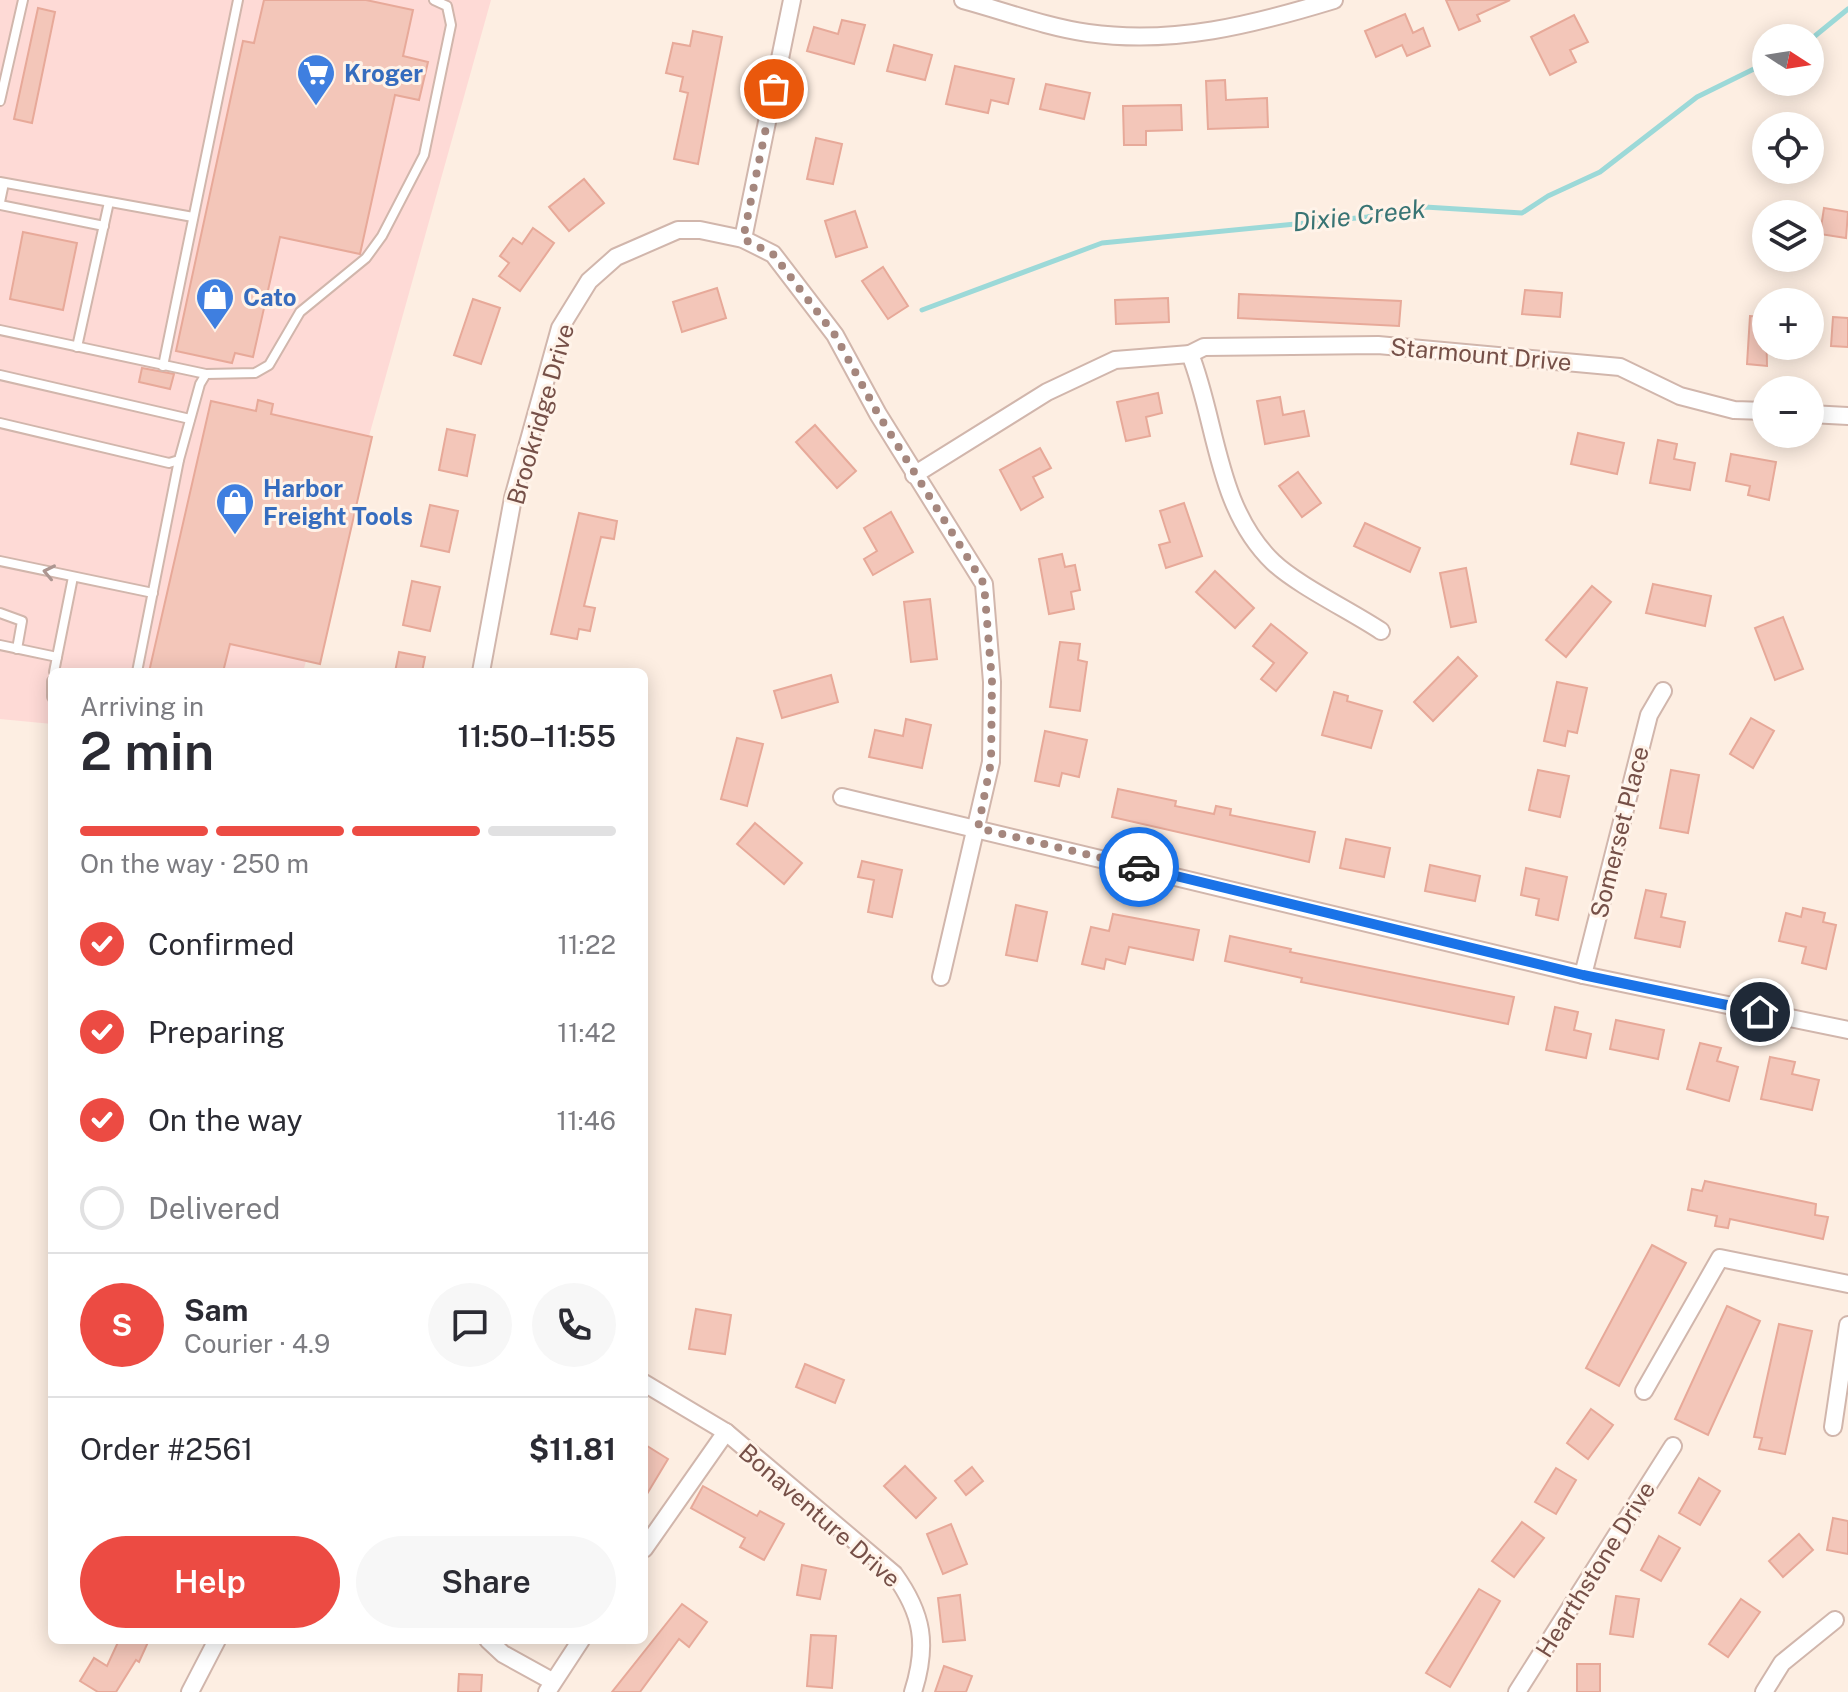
<!DOCTYPE html>
<html lang="en">
<head>
<meta charset="utf-8">
<style>
  body { margin:0; font-family:"Public Sans",sans-serif; background:#f7f7f7; color:#2b2b33; height:100vh; display:flex; flex-direction:column; font-size:30px; white-space:nowrap }
  * { box-sizing:border-box; margin:0 }
  p { font-size:26px; color:#7c7c81 }
  .icon { flex:none; width:44px; height:44px; fill:none; stroke:currentColor; stroke-width:2; stroke-linecap:round; stroke-linejoin:round }
  .map { position:relative; flex:1; overflow:hidden }
  .panel { position:absolute; left:48px; top:668px; width:600px; height:976px; display:flex; flex-direction:column; background:#fff; border-radius:12px; box-shadow:0 4px 20px #0003 }
  .panel>* { flex:none }
  .needle { width:52px; rotate:102deg }
  .tools { position:absolute; left:1752px; top:24px; display:grid; gap:16px }
  .tools a { display:grid; place-items:center; width:72px; height:72px; border-radius:50%; background:#fff; box-shadow:0 4px 20px #0003; font-size:40px }
  .pin { position:absolute; display:grid; place-items:center; width:68px; height:68px; color:#fff; margin:-34px; border:4px solid #fff; border-radius:50%; box-shadow:0 2px 8px #0007 }
  .courier { position:absolute; display:grid; place-items:center; width:80px; height:80px; margin:-40px; border:6px solid #1a73e8; border-radius:50%; background:#fff; color:#222; box-shadow:0 2px 10px #0007 }
  .headline em { font-style:normal; font-weight:600 }
  .headline div { display:flex; flex-direction:column-reverse }
  .headline { display:flex; align-items:center; justify-content:space-between; height:136px; padding:0 32px }
  h1 { font-size:52px; font-weight:600; line-height:60px }
  .bar { display:grid; grid-template-columns:repeat(4,1fr); gap:12px 8px; align-content:center; height:96px; padding:0 32px }
  .bar i { height:10px; border-radius:6px; background:#e1e1e2 }
  .bar .active { background:#ec4b43 }
  .bar p { grid-column:span 4 }
  .line { display:flex; align-items:center; gap:20px; padding:0 32px; border-top:2px solid #e1e1e2 }
  .line div { flex:1 }
  .round { display:grid; place-items:center; flex:none; width:84px; height:84px; border-radius:42px; background:#f7f7f7 }
  ol { padding:0 32px; list-style:none }
  li { display:flex; align-items:center; gap:24px; height:88px }
  li p { margin-inline-start:auto }
  li .icon { padding:8px; border-radius:50%; background:#ec4b43; color:#fff; stroke-width:4 }
  li:last-child { color:#7c7c81 }
  li i { width:44px; height:44px; border:4px solid #e1e1e2; border-radius:50% }
  .cta { display:flex; gap:16px; margin-top:auto; padding:16px 32px }
  .cta a { flex:1; height:92px; border-radius:48px; background:#ec4b43; color:#fff; font-size:32px; font-weight:600; line-height:92px; text-align:center }
  .cta a+a { background:#f7f7f7; color:#2b2b33 }
  .map>svg:first-child { display:block }
</style>
</head>
<body>
<div class="map">
<svg width="1848" height="1692" viewBox="0 0 1848 1692">
  <rect width="100%" height="100%" fill="#fdeee2"/>
  <path fill="#fedad6" d="M0,0H491L303,672H52V724L0,719Z"/>
  <g fill="none" stroke-linecap="round" stroke-linejoin="round">
    <g stroke="#9cd9d8" stroke-width="5">
      <path d="M1810,40L1848,9"/>
      <path d="M922,310L1102,243L1367,217L1425,207L1522,213L1548,196L1600,172L1697,97L1766,63"/>
    </g>
  </g>
  <g fill="#f3c6b9" stroke="#e7a999" stroke-width="2">
    <path d="M264,0H366L413,10L403,56L428,62L419,100L395,95L360,254L280,237L253,357L235,353L232,363L176,351L243,41L254,43Z"/>
    <path d="M1446,0H1510L1477,15L1480,21L1459,30Z"/>
    <path d="M38,8L55,12L32,123L14,119Z"/>
    <path d="M1405,14L1413,33L1423,28L1430,46L1407,56L1402,45L1376,57L1365,31Z"/>
    <path d="M1574,15L1588,42L1570,50L1576,62L1550,75L1531,37Z"/>
    <path d="M842,20L865,25L854,64L807,51L814,27L838,34Z"/>
    <path d="M693,31L722,37L698,164L674,159L688,93L680,91L683,77L666,73L673,43L690,46Z"/>
    <path d="M894,45L932,55L925,80L887,71Z"/>
    <path d="M955,66L1014,79L1008,104L991,100L988,113L946,104Z"/>
    <path d="M1225,80L1226,100L1267,98L1268,127L1208,129L1206,81Z"/>
    <path d="M1046,84L1090,93L1084,119L1040,109Z"/>
    <path d="M1181,105L1182,130L1146,131V145H1124L1123,106Z"/>
    <path d="M816,138L842,144L833,184L807,179Z"/>
    <path d="M584,179L604,203L569,231L549,207Z"/>
    <path d="M1824,208L1848,212L1846,238L1820,234Z"/>
    <path d="M855,211L867,247L836,257L825,221Z"/>
    <path d="M533,228L554,243L520,291L499,276L509,263L500,256L513,238L522,244Z"/>
    <path d="M23,232L77,243L63,310L10,299Z"/>
    <path d="M883,267L908,306L888,319L862,281Z"/>
    <path d="M717,288L726,318L682,332L673,302Z"/>
    <path d="M1525,290L1562,293L1560,317L1522,314Z"/>
    <path d="M1239,294L1401,301L1399,326L1238,318Z"/>
    <path d="M1168,298L1169,322L1116,324L1115,300Z"/>
    <path d="M473,299L500,308L481,364L454,355Z"/>
    <path d="M1750,316L1766,318L1767,366L1747,364Z"/>
    <path d="M1833,317L1848,318V347L1831,346Z"/>
    <path d="M142,368L174,374L170,389L139,382Z"/>
    <path d="M1158,393L1162,413L1146,417L1150,436L1126,441L1117,402Z"/>
    <path d="M1280,397L1283,415L1304,411L1309,436L1265,444L1257,401Z"/>
    <path d="M258,400L273,404L271,414L372,437L320,664L230,644L223,672H149L211,401L256,411Z"/>
    <path d="M815,425L856,471L837,488L796,442Z"/>
    <path d="M447,429L475,435L467,476L439,470Z"/>
    <path d="M1578,433L1624,443L1617,474L1571,464Z"/>
    <path d="M1658,440L1677,444L1674,459L1695,463L1690,490L1650,483Z"/>
    <path d="M1040,448L1051,468L1033,477L1043,497L1021,510L1000,470Z"/>
    <path d="M1731,454L1776,462L1769,500L1748,495L1750,486L1726,481Z"/>
    <path d="M1298,472L1321,503L1302,517L1279,486Z"/>
    <path d="M1184,503L1202,556L1166,568L1159,545L1170,542L1160,511Z"/>
    <path d="M430,505L458,511L449,552L421,546Z"/>
    <path d="M891,512L913,552L873,575L864,559L877,551L864,528Z"/>
    <path d="M579,513L617,521L614,539L601,537L584,606L595,608L590,631L579,629L577,639L551,634Z"/>
    <path d="M1365,523L1420,548L1410,572L1354,546Z"/>
    <path d="M1062,554L1065,567L1075,565L1080,590L1071,592L1074,609L1049,614L1039,559Z"/>
    <path d="M1466,568L1476,622L1451,627L1440,573Z"/>
    <path d="M1215,571L1254,608L1235,628L1196,592Z"/>
    <path d="M412,581L440,587L430,631L403,625Z"/>
    <path d="M1653,584L1711,596L1705,626L1646,613Z"/>
    <path d="M1592,586L1611,602L1566,657L1546,640Z"/>
    <path d="M930,599L937,659L911,662L904,602Z"/>
    <path d="M1783,617L1803,669L1775,680L1755,628Z"/>
    <path d="M1271,624L1307,653L1276,691L1261,679L1274,663L1253,646Z"/>
    <path d="M1060,642L1080,644L1078,660L1087,662L1080,711L1050,707Z"/>
    <path d="M399,652L425,657L422,672H395Z"/>
    <path d="M1458,657L1477,676L1433,721L1414,702Z"/>
    <path d="M831,675L838,702L782,718L774,691Z"/>
    <path d="M1557,682L1587,688L1577,733L1568,731L1565,746L1544,741Z"/>
    <path d="M1334,692L1348,696L1347,701L1382,711L1371,748L1322,735Z"/>
    <path d="M1751,718L1774,731L1753,768L1730,754Z"/>
    <path d="M906,719L931,725L922,768L869,757L875,730L903,736Z"/>
    <path d="M1045,731L1087,740L1079,777L1062,773L1059,786L1035,781Z"/>
    <path d="M737,738L763,744L747,806L721,799Z"/>
    <path d="M1538,770L1569,776L1560,817L1529,810Z"/>
    <path d="M1671,770L1699,775L1688,833L1660,828Z"/>
    <path d="M1118,789L1176,801L1175,806L1214,814L1216,806L1231,809L1230,815L1315,832L1309,862L1112,817Z"/>
    <path d="M755,823L802,863L784,884L737,844Z"/>
    <path d="M1346,839L1390,848L1384,877L1340,868Z"/>
    <path d="M862,861L902,870L892,917L868,912L874,880L858,877Z"/>
    <path d="M1430,865L1480,876L1475,901L1425,891Z"/>
    <path d="M1526,868L1567,877L1558,920L1536,915L1539,899L1521,895Z"/>
    <path d="M1646,890L1666,894L1661,917L1685,922L1680,947L1635,938Z"/>
    <path d="M1016,905L1047,912L1037,961L1006,955Z"/>
    <path d="M1803,908L1825,913L1823,922L1836,925L1826,969L1802,963L1806,947L1779,941L1786,913L1801,917Z"/>
    <path d="M1113,914L1199,930L1193,960L1129,947L1125,964L1106,959L1104,969L1082,964L1091,927L1109,931Z"/>
    <path d="M1230,936L1291,949L1290,952L1514,997L1508,1024L1301,982L1302,978L1225,961Z"/>
    <path d="M1555,1007L1578,1012L1574,1030L1591,1034L1586,1058L1546,1050Z"/>
    <path d="M1616,1020L1664,1030L1658,1059L1610,1049Z"/>
    <path d="M1700,1043L1721,1048L1717,1061L1738,1067L1729,1101L1687,1089Z"/>
    <path d="M1770,1057L1795,1062L1792,1074L1819,1080L1812,1110L1761,1099Z"/>
    <path d="M1705,1181L1816,1204L1815,1215L1828,1217L1823,1239L1730,1219L1728,1228L1715,1226L1717,1216L1688,1210L1692,1189L1702,1191Z"/>
    <path d="M1652,1245L1686,1263L1619,1386L1586,1368Z"/>
    <path d="M1727,1306L1760,1321L1708,1435L1675,1419Z"/>
    <path d="M696,1309L731,1315L725,1354L689,1349Z"/>
    <path d="M1779,1324L1812,1331L1785,1454L1759,1449L1762,1438L1754,1437Z"/>
    <path d="M805,1364L844,1380L835,1403L796,1387Z"/>
    <path d="M1591,1409L1613,1425L1588,1459L1567,1443Z"/>
    <path d="M644,1444L668,1459L644,1499Z"/>
    <path d="M905,1466L936,1498L916,1518L884,1486Z"/>
    <path d="M972,1467L983,1481L966,1495L955,1481Z"/>
    <path d="M1556,1468L1576,1480L1556,1514L1535,1502Z"/>
    <path d="M1699,1478L1720,1491L1700,1525L1679,1513Z"/>
    <path d="M703,1486L757,1516L760,1511L784,1524L764,1560L740,1547L745,1538L691,1508Z"/>
    <path d="M1833,1518L1848,1521V1554L1827,1550Z"/>
    <path d="M1522,1522L1544,1538L1514,1577L1492,1561Z"/>
    <path d="M951,1524L967,1564L943,1574L927,1534Z"/>
    <path d="M1799,1534L1813,1550L1783,1577L1769,1561Z"/>
    <path d="M1659,1536L1680,1548L1661,1581L1641,1570Z"/>
    <path d="M802,1565L826,1570L820,1599L797,1595Z"/>
    <path d="M1479,1589L1500,1601L1450,1687L1426,1673Z"/>
    <path d="M960,1595L965,1640L943,1642L938,1598Z"/>
    <path d="M1616,1596L1639,1599L1633,1637L1610,1634Z"/>
    <path d="M1741,1599L1760,1612L1728,1657L1709,1644Z"/>
    <path d="M682,1604L707,1622L689,1647L679,1639L640,1692H612Z"/>
    <path d="M811,1635L836,1636L832,1688L807,1686Z"/>
    <path d="M119,1640H149L139,1662L136,1660L116,1692H98L80,1681L94,1658L107,1666Z"/>
    <rect x="1577" y="1664" width="23" height="28"/>
    <path d="M944,1666L972,1676L966,1692H935Z"/>
    <path d="M459,1674L482,1675L481,1692H458Z"/>
  </g>
  <g fill="none" stroke-linecap="round" stroke-linejoin="round">
    <defs>
      <g id="lane">
        <path d="M0,101L23,0"/>
        <path d="M0,182L193,217"/>
        <path d="M0,202L4,183"/>
        <path d="M0,205L104,226"/>
        <path d="M0,330L206,374"/>
        <path d="M77,347L109,202"/>
        <path d="M163,366L238,0"/>
        <path d="M0,375L190,419"/>
        <path d="M0,423L169,463L179,460L200,384L206,374L255,373L269,365L300,312L366,258L382,236L424,155L451,25L447,6L434,0"/>
        <path d="M0,561L153,593"/>
        <path d="M0,613L22,621L17,649"/>
        <path d="M0,645L57,657"/>
        <path d="M54,672L73,577"/>
        <path d="M137,672L179,460"/>
        <path d="M52,681V697"/>
      </g>
      <g id="street">
        <path d="M963,0C1004,11 1046,27 1088,33C1174,45 1252,25 1334,0"/>
        <path d="M743,239L792,0"/>
        <path d="M1810,414L1848,416"/>
        <path d="M914,475L1047,392L1115,360L1190,354"/>
        <path d="M1381,631C1351,611 1297,585 1273,562C1216,507 1217,422 1190,354L1204,347L1378,345L1620,367L1680,396L1734,410L1766,411"/>
        <path d="M481,672L513,498L560,328L589,281L616,257L678,230H700L743,239L773,254L835,335L878,414L984,584L992,682L991,762L941,977"/>
        <path d="M842,797L1583,975L1848,1030"/>
        <path d="M1583,975L1649,715L1663,691"/>
        <path d="M644,1383L726,1432L894,1574C923,1614 928,1645 913,1692"/>
        <path d="M1644,1391L1720,1258L1848,1284"/>
        <path d="M1833,1427L1848,1325"/>
        <path d="M644,1549L726,1432"/>
        <path d="M488,1640L503,1654L552,1681"/>
        <path d="M190,1692L217,1640"/>
        <path d="M547,1692L581,1640"/>
        <path d="M1517,1692L1673,1446"/>
        <path d="M1764,1692L1782,1663L1835,1620"/>
      </g>
    </defs>
    <use href="#lane" stroke="#d1b6ac" stroke-width="12"/>
    <use href="#street" stroke="#d1b6ac" stroke-width="20"/>
    <use href="#lane" stroke="#fff" stroke-width="8"/>
    <use href="#street" stroke="#fff" stroke-width="16"/>
  </g>
  <defs><path id="oneway-chevron" d="M-2-3.5L2.5 0L-2 3.5" fill="none" stroke-width="1.6" stroke-linecap="round" stroke-linejoin="round" transform="scale(2)"/></defs>
  <use stroke="#ad9691" href="#oneway-chevron" transform="translate(49 572) rotate(-168)"/>
  <g fill="none" stroke-linecap="round" stroke-linejoin="round">
    <path stroke="#a5877e" stroke-width="8" stroke-dasharray="0 14.4" d="M774,89L743,239L773,254L835,335L878,414L984,584L992,682L991,762L978,828L1139,867"/>
    <path stroke="#1a73e8" stroke-width="10" d="M1139,867L1583,975L1760,1012"/>
  </g>
  <defs>
    <symbol id="supermarket-pin" viewBox="-11 -11 22 30"><path d="M0 17L-7.5 6A9.5 9.5 0 1 1 7.5 6Z" fill="#3f7fe0" stroke="#fff3e9"/><path d="M-6-5.5h2.5l.6 2H6L4.5 2H-2.5L-4.4-4H-6ZM-1.5 3.2a1.3 1.3 0 1 0 .1 0ZM3 3.2a1.3 1.3 0 1 0 .1 0Z" fill="#fff"/></symbol>
    <symbol id="shop-pin" viewBox="-11 -11 22 30"><path d="M0 17L-7.5 6A9.5 9.5 0 1 1 7.5 6Z" fill="#3f7fe0" stroke="#fff3e9"/><path d="M-5-2.5h2.3a2.7 3.5 0 0 1 5.4 0H5L5.5 6h-11ZM-1.5-2.5h3a1.5 2.3 0 0 0-3 0Z" fill="#fff"/></symbol>
  </defs>
  <g fill-rule="evenodd">
    <use href="#supermarket-pin" x="294" y="51" width="44" height="60"/>
    <use href="#shop-pin" x="193" y="275" width="44" height="60"/>
    <use href="#shop-pin" x="213" y="480" width="44" height="60"/>
  </g>
  <g text-anchor="middle" dominant-baseline="central" stroke-width="6" stroke-linejoin="round" paint-order="stroke">
    <g font-size="24" font-weight="bold" fill="#366cbe" stroke="#fff3e9" text-anchor="start">
      <text x="344" y="73">Kroger</text>
      <text x="243" y="297">Cato</text>
      <text x="263" y="488">Harbor<tspan x="263" dy="28">Freight Tools</tspan></text>
    </g>
    <g font-size="24" fill="#765048" stroke="#fff3e9">
      <text transform="translate(1481 354) rotate(5)">Starmount Drive</text>
      <text transform="translate(540 414) rotate(-74)">Brookridge Drive</text>
      <text transform="translate(1619 832) rotate(-76)">Somerset Place</text>
      <text transform="translate(820 1515) rotate(41)">Bonaventure Drive</text>
      <text transform="translate(1595 1569) rotate(-58)">Hearthstone Drive</text>
    </g>
    <g font-size="26" font-style="italic" fill="#387474" stroke="#fff3e9">
      <text transform="translate(1359 215) rotate(-6)">Dixie Creek</text>
    </g>
  </g>
</svg>
<div class="tools">
<a><svg class="needle" viewBox="-14 -14 28 28"><path d="M0-13l5 13h-10z" fill="#e53935"/><path d="M0 13l5-13h-10z" fill="#7c7c81"/></svg></a>
<a><svg class="icon" aria-label="locate" viewBox="0 0 24 24"><circle cx="12" cy="12" r="6"/><path d="M12 2v4M12 18v4M2 12h4M18 12h4"/></svg></a>
<a><svg class="icon" aria-label="layers" viewBox="0 0 24 24"><path d="M12 4l9 5-9 5-9-5zM3 14l9 5 9-5"/></svg></a>
<a>+</a>
<a>−</a>
</div>
<div class="pin" style="left:774px;top:89px;background:#ea580c"><svg class="icon" aria-label="bag" viewBox="0 0 24 24"><path d="M5 8h14l-1 12H6zM9 8a3 3 0 0 1 6 0"/></svg></div>
<div class="pin" style="left:1760px;top:1012px;background:#1f2937"><svg class="icon" aria-label="home" viewBox="0 0 24 24"><path d="M3 11l9-7 9 7M6 9v11h12V9"/></svg></div>
<div class="courier" style="left:1139px;top:867px"><svg class="icon" aria-label="car" viewBox="0 0 24 24"><path d="M5 17H2v-5l4-1 3-4h7l3 4 3 1v5h-3M9 17h6M6 11h13"/><circle cx="7" cy="17" r="2"/><circle cx="17" cy="17" r="2"/></svg></div>
<section class="panel">
<div class="headline"><div><h1>2 min</h1><p>Arriving in</p></div><em>11:50–11:55</em></div>
<div class="bar"><i class="active"></i><i class="active"></i><i class="active"></i><i></i><p>On the way · 250 m</p></div>
<ol>
<li><svg class="icon" aria-label="check" viewBox="0 0 24 24"><path d="M5 12l5 5 9-10"/></svg>Confirmed<p>11:22</p></li>
<li><svg class="icon" aria-label="check" viewBox="0 0 24 24"><path d="M5 12l5 5 9-10"/></svg>Preparing<p>11:42</p></li>
<li><svg class="icon" aria-label="check" viewBox="0 0 24 24"><path d="M5 12l5 5 9-10"/></svg>On the way<p>11:46</p></li>
<li><i></i>Delivered</li>
</ol>
<div class="line" style="height:144px"><b class="round" style="background:#ec4b43;color:#fff">S</b><div><b>Sam</b><p>Courier · 4.9</p></div><a class="round"><svg class="icon" aria-label="chat" viewBox="0 0 24 24"><path d="M4 5h16v11H9l-5 4z"/></svg></a><a class="round"><svg class="icon" aria-label="phone" viewBox="0 0 24 24"><path d="M5 4h4l2 5-3 2q2 4 5 5l2-3 5 2v4C11 20 4 13 5 4z"/></svg></a></div>
<div class="line" style="height:104px"><div>Order #2561</div><b>$11.81</b></div>
<div class="cta"><a>Help</a><a>Share</a></div>
</section>
</div>
</body>
</html>
